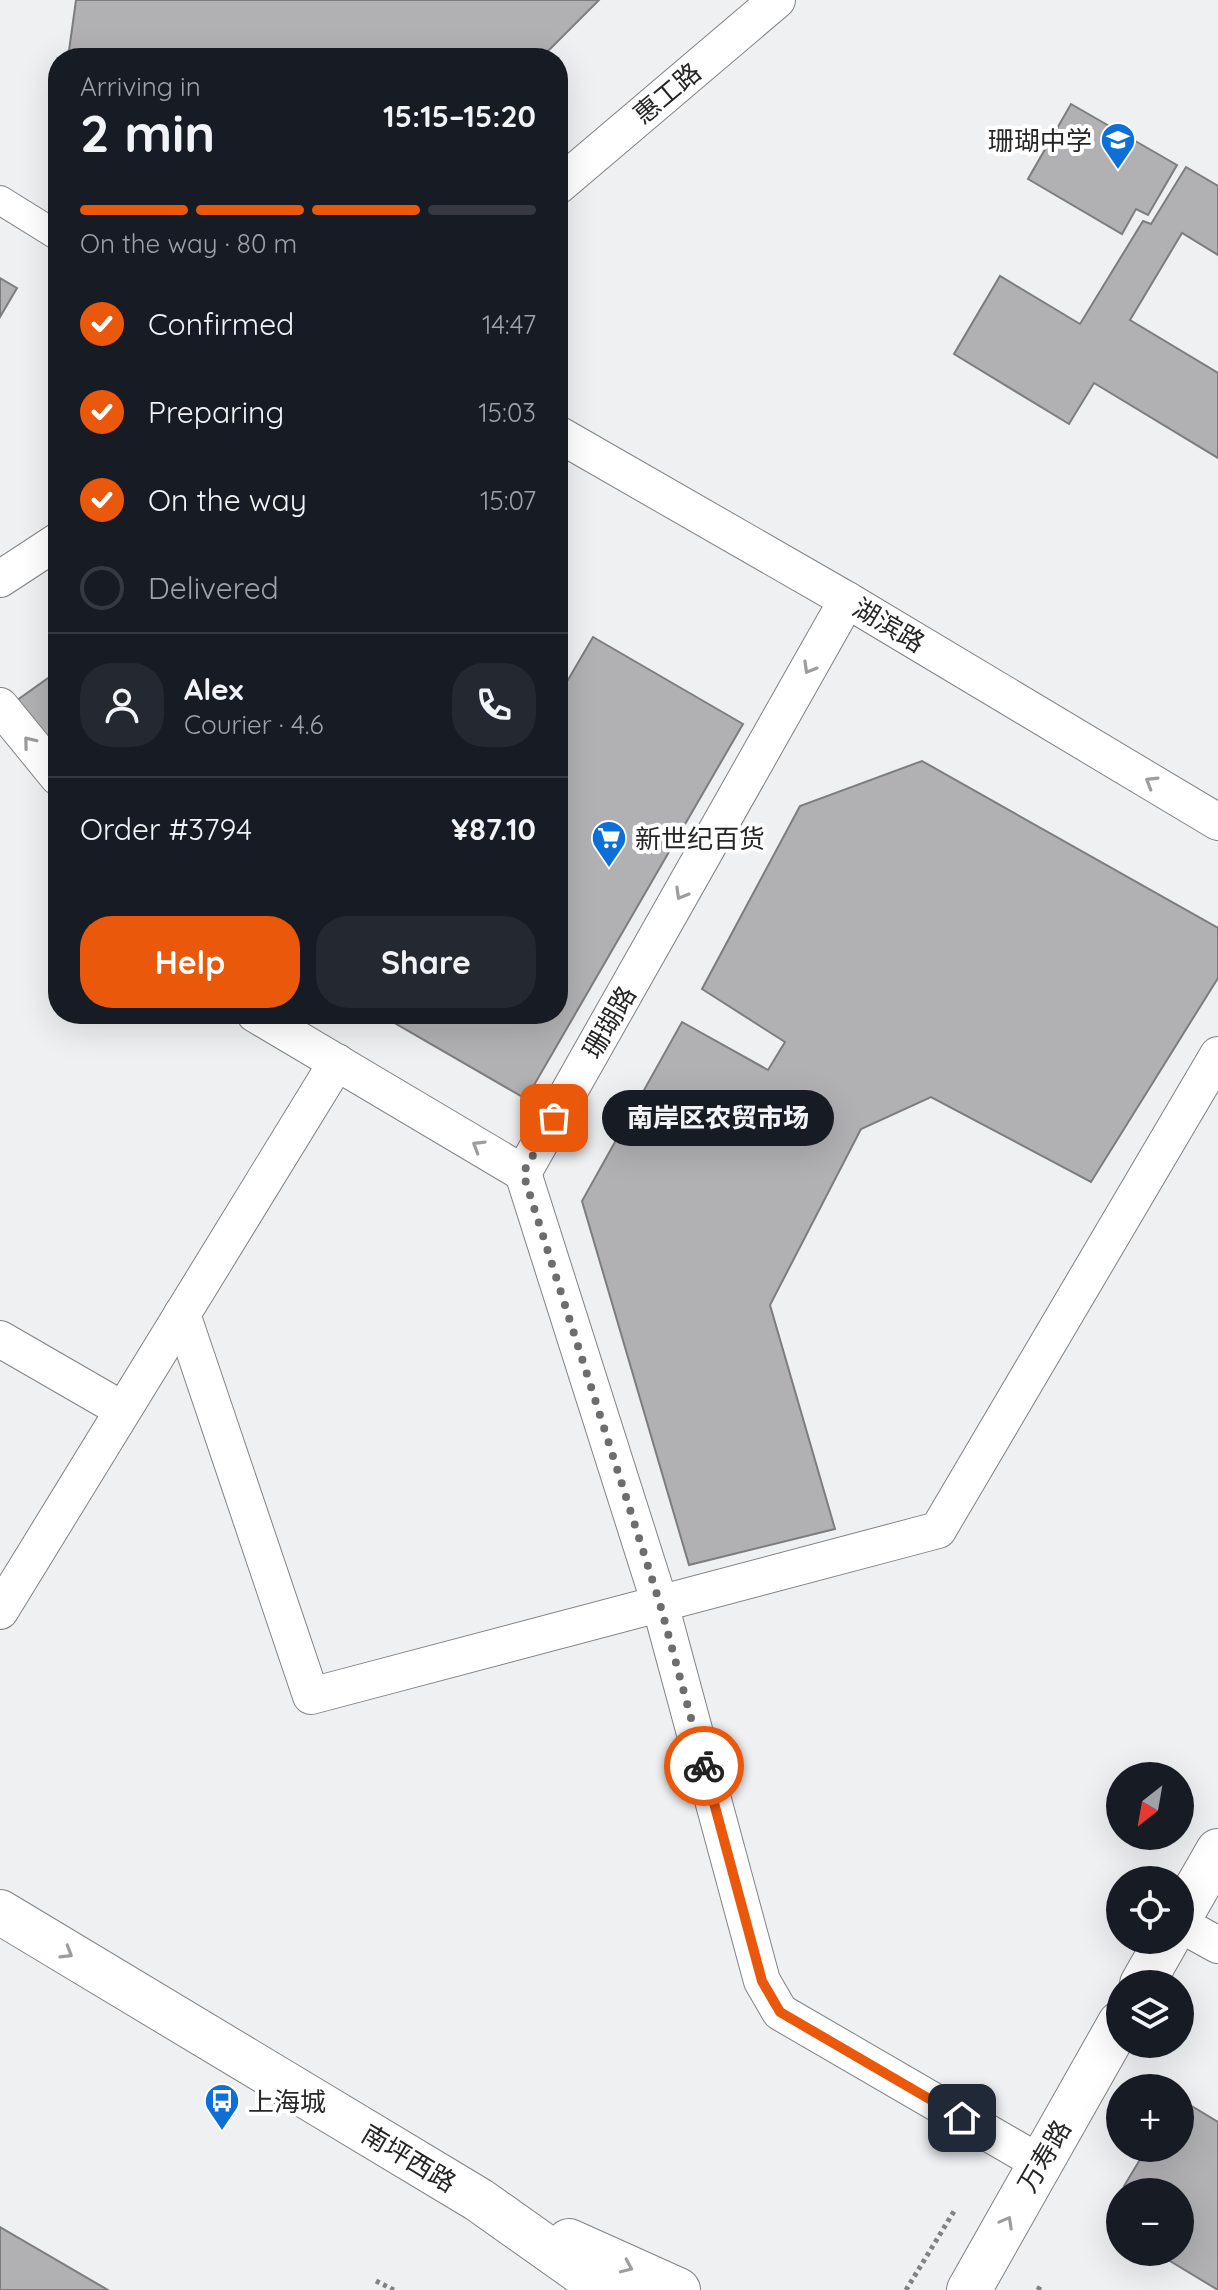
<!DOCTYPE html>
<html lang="en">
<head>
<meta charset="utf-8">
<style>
  body { margin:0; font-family:Quicksand,"Noto Sans SC",sans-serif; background:#242831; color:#f1f3f6; height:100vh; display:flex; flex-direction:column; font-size:30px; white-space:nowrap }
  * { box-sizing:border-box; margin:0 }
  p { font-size:26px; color:#9ea1a6 }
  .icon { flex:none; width:44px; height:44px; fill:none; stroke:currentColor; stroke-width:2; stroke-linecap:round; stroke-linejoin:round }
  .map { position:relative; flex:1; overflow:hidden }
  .side { position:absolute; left:48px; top:48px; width:520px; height:976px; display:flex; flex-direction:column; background:#171b24; border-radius:32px; box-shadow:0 8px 32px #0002 }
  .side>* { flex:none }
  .needle { width:52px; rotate:211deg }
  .controls { position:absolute; left:1106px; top:1762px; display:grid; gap:16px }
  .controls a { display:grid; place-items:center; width:88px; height:88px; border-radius:50%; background:#171b24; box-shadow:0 8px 32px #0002; font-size:40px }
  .pin { position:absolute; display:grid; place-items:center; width:68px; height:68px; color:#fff; margin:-34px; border-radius:16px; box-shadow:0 4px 12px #0006 }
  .courier { position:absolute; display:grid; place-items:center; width:80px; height:80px; margin:-40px; border:6px solid #ea580c; border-radius:50%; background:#fff; color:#222; box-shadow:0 2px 10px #0007 }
  .bubble { position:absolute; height:56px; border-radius:28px; background:#171b24; box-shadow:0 8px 32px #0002; font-size:26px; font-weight:800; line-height:56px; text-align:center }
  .overview em { font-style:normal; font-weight:800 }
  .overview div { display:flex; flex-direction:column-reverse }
  .overview { display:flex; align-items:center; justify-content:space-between; height:136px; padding:0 32px }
  h1 { font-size:52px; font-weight:800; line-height:60px }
  .bar { display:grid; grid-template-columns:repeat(4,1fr); gap:12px 8px; align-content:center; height:96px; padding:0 32px }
  .bar i { height:10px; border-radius:6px; background:#363941 }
  .bar .on { background:#ea580c }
  .bar p { grid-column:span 4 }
  .line { display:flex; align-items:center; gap:20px; padding:0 32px; border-top:2px solid #363941 }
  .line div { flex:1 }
  .round { display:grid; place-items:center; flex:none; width:84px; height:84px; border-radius:32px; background:#242831 }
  ol { padding:0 32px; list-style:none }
  li { display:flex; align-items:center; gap:24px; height:88px }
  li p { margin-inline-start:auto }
  li .icon { padding:8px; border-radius:50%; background:#ea580c; color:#fff; stroke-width:4 }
  li:last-child { color:#9ea1a6 }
  li i { width:44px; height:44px; border:4px solid #363941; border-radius:50% }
  .cta { display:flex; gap:16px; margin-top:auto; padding:16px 32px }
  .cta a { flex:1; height:92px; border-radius:32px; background:#ea580c; color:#fff; font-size:32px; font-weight:800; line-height:92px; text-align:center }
  .cta a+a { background:#242831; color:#f1f3f6 }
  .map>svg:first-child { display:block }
</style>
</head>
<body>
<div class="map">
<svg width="1218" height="2290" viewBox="0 0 1218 2290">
  <rect width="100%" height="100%" fill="#eff0f2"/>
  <g fill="#b1b0b2" stroke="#7d7d7e" stroke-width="2">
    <path d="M76,0H599L541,58H68Z"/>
    <path d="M1071,104L1177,165L1148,215L1136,209L1122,234L1028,179Z"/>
    <path d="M1186,167L1218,186V255L1182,233L1130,320L1218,373V458L1094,383L1069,424L954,354L1000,276L1080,324L1143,221L1151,224Z"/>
    <path d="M0,278L17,288L0,317Z"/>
    <path d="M593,637L743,724L526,1099L379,1014H558V697Z"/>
    <path d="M58,671V759L9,706Z"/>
    <path d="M922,761L1218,928V978L1091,1182L931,1097L861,1129L770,1305L835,1529L689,1565L582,1201L682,1022L768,1070L785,1042L702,989L800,806Z"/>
    <path d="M1180,2099L1218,2122V2290L1160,2255L1162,2252H1180V2192H1135L1124,2186L1147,2148H1180Z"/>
    <path d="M0,2227L108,2290H0Z"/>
  </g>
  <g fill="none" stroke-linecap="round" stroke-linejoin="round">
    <defs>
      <path id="pedestrian" d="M0,200L58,236"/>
      <g id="minor">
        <path d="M558,186L777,0"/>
        <path d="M558,434L847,600L1218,822"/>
        <path d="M0,579L58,541"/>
        <path d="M0,706L58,777"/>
        <path d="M255,1014L523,1173L847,600"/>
        <path d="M523,1173L660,1604L762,1981L780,2012L1040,2163"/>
        <path d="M182,1314L311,1696L938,1530L1218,1055"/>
        <path d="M0,1339L123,1410"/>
        <path d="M0,1611L337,1062"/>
        <path d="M1180,1924L1218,1945"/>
      </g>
      <g id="primary">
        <path d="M0,1912L479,2200L606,2290"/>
        <path d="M1180,1917L1218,1851"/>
        <path d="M1142,1984L1167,1940"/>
        <path d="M569,2241L678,2290"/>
        <path d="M969,2290L1120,2023"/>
      </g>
    </defs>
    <use href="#pedestrian" stroke="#818283" stroke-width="30"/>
    <use href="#minor" stroke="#818283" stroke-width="38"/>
    <use href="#primary" stroke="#818283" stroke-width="46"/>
    <g stroke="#828284" stroke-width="5" stroke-dasharray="4 4" stroke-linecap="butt">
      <path d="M376,2281L394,2290"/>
      <path d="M906,2290L956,2208"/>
      <path d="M1038,2290L1042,2283"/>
    </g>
    <use href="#pedestrian" stroke="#fff" stroke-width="28"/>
    <use href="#minor" stroke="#fff" stroke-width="36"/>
    <use href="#primary" stroke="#fff" stroke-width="44"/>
  </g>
  <defs><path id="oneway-chevron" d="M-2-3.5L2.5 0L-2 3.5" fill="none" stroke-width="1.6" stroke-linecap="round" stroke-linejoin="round" transform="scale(2)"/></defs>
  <g stroke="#9d9d9e">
    <use href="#oneway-chevron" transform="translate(809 668) rotate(120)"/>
    <use href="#oneway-chevron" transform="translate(29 742) rotate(-129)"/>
    <use href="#oneway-chevron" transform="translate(1151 782) rotate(-149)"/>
    <use href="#oneway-chevron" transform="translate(681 894) rotate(120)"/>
    <use href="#oneway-chevron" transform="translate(478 1146) rotate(-149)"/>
    <use href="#oneway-chevron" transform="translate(67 1953) rotate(31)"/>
    <use href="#oneway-chevron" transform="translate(1007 2222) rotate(-61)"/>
    <use href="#oneway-chevron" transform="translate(627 2267) rotate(24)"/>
  </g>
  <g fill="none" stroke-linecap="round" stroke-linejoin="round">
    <path stroke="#6c6d6e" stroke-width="8" stroke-dasharray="0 14.4" d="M554,1118L523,1173L660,1604L704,1766"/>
    <path stroke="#ea580c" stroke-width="10" d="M704,1766L762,1981L780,2012L962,2118"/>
  </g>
  <defs>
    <symbol id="school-pin" viewBox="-11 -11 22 30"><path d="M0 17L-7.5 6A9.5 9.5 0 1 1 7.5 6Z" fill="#0d70d8" stroke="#fff"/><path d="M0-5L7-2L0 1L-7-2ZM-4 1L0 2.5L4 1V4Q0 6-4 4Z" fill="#fff"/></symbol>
    <symbol id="supermarket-pin" viewBox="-11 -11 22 30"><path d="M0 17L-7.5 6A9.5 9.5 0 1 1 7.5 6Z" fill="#0d70d8" stroke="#fff"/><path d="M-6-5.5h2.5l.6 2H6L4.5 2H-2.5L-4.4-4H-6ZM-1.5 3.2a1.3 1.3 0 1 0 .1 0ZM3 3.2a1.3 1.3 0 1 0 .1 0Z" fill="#fff"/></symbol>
    <symbol id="bus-pin" viewBox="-11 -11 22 30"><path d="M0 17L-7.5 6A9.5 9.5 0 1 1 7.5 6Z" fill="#0d70d8" stroke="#fff"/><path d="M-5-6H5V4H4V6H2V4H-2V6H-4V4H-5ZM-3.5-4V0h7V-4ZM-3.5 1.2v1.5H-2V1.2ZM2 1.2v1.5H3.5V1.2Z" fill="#fff"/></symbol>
  </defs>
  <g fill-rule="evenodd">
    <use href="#school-pin" x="1098" y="120" width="40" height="54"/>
    <use href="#supermarket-pin" x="589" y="818" width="40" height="54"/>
    <use href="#bus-pin" x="202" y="2081" width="40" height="54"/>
  </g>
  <g text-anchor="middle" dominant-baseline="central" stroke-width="8" stroke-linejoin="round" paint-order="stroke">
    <g font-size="26" fill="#262627" stroke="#fff">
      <text transform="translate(667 93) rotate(-40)">惠工路</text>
      <text transform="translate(889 625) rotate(31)">湖滨路</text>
      <text transform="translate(609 1022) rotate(-60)">珊瑚路</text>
      <text transform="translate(1044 2156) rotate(-60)">万寿路</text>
      <text transform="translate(409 2158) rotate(31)">南坪西路</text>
    </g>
    <g font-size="26" fill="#262627" stroke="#fff" text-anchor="start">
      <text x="1092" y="140" text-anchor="end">珊瑚中学</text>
      <text x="635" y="838">新世纪百货</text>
      <text x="248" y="2101">上海城</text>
    </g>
  </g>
</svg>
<div class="controls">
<a><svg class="needle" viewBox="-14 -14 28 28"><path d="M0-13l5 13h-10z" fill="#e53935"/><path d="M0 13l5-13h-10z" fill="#9ea1a6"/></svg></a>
<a><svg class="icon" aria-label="locate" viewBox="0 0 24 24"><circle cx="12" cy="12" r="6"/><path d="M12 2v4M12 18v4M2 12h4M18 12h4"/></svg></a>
<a><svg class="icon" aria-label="layers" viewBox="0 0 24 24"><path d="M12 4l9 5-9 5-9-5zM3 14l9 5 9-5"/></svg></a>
<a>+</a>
<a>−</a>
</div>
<div class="pin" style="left:554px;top:1118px;background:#ea580c"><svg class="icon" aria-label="bag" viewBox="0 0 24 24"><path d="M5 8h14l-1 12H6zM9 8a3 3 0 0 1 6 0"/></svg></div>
<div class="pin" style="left:962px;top:2118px;background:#1f2937"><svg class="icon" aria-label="home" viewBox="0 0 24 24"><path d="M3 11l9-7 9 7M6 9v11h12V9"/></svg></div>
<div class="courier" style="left:704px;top:1766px"><svg class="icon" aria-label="bike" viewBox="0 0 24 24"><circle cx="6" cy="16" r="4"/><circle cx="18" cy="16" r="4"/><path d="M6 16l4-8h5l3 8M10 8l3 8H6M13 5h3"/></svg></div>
<div class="bubble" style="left:602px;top:1090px;width:232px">南岸区农贸市场</div>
<section class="side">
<div class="overview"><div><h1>2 min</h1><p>Arriving in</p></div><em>15:15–15:20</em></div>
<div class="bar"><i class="on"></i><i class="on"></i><i class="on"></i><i></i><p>On the way · 80 m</p></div>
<ol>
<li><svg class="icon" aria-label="check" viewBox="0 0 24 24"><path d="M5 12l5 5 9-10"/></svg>Confirmed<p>14:47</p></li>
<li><svg class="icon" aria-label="check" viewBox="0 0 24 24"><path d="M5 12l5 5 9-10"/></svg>Preparing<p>15:03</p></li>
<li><svg class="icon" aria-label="check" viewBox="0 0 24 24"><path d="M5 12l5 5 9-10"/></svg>On the way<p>15:07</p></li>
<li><i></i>Delivered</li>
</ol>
<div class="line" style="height:144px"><a class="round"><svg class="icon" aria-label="person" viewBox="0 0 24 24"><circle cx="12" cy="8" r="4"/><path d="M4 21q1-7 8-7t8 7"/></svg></a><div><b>Alex</b><p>Courier · 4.6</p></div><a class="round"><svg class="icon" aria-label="phone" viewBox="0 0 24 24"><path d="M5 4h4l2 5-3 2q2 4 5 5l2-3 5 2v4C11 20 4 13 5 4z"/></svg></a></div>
<div class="line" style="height:104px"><div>Order #3794</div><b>¥87.10</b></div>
<div class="cta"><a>Help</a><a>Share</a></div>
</section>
</div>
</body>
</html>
